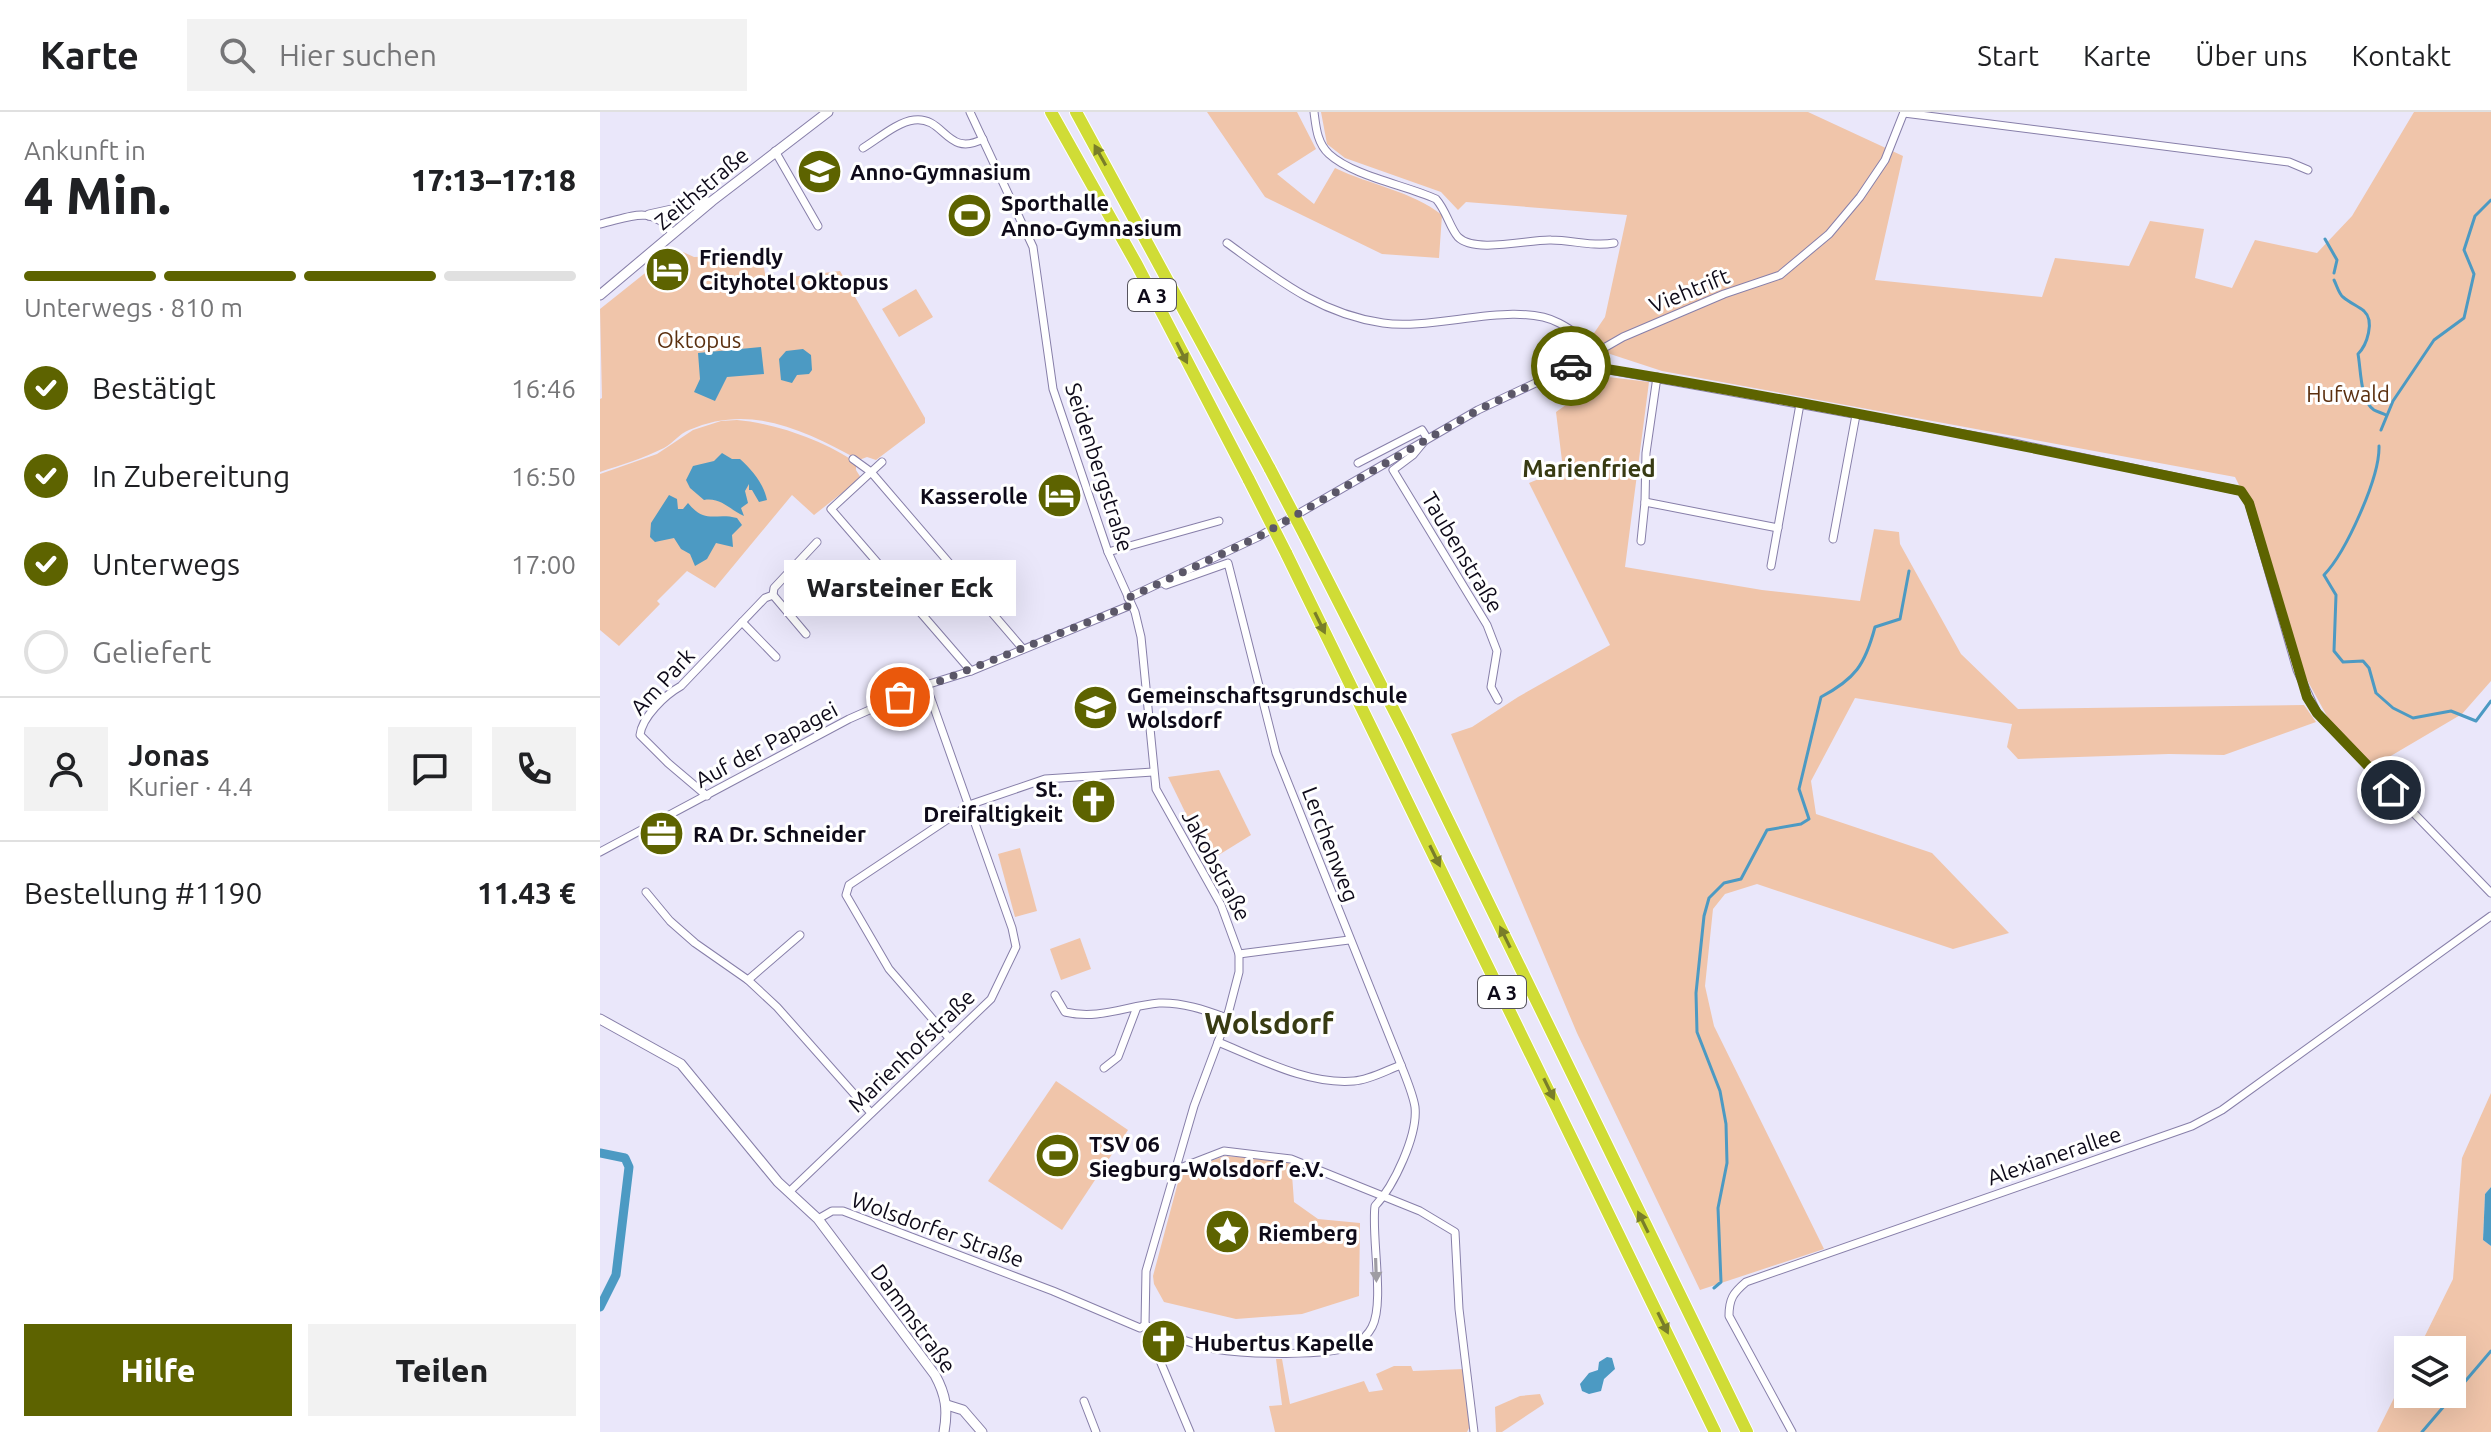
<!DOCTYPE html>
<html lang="de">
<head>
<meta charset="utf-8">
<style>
  body { margin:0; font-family:Ubuntu,sans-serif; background:#f2f2f2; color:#202124; height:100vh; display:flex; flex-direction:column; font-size:30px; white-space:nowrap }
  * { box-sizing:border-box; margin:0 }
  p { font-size:26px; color:#757577 }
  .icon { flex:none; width:44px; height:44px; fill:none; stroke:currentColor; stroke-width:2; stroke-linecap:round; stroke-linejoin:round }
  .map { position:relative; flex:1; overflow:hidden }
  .drawer { display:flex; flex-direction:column; background:#fff; width:600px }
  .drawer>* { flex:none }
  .tools { position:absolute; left:1794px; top:1224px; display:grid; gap:16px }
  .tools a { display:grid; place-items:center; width:72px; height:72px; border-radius:0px; background:#fff; box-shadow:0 8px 32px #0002; font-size:40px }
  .pin { position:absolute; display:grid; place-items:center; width:68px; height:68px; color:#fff; margin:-34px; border:4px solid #fff; border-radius:50%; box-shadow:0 2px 8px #0007 }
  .courier { position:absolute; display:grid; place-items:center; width:80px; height:80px; margin:-40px; border:6px solid #5d6300; border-radius:50%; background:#fff; color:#222; box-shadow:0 2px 10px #0007 }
  .bubble { position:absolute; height:56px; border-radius:0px; background:#fff; box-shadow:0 8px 32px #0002; font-size:26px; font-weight:800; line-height:56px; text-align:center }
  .summary em { font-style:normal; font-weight:800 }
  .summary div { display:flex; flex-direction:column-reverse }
  .summary { display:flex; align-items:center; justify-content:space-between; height:136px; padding:0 24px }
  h1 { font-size:52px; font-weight:800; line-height:60px }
  .bar { display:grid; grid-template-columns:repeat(4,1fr); gap:12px 8px; align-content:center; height:96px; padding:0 24px }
  .bar i { height:10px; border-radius:6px; background:#e0e0e0 }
  .bar .selected { background:#5d6300 }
  .bar p { grid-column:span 4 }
  .line { display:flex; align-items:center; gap:20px; padding:0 24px; border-top:2px solid #e0e0e0 }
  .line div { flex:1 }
  .round { display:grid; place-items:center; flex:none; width:84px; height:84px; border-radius:0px; background:#f2f2f2 }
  ol { padding:0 24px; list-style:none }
  li { display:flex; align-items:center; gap:24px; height:88px }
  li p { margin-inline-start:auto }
  li .icon { padding:8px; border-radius:50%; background:#5d6300; color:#fff; stroke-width:4 }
  li:last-child { color:#757577 }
  li i { width:44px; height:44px; border:4px solid #e0e0e0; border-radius:50% }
  .button { display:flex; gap:16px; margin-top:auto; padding:16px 24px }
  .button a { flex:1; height:92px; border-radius:0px; background:#5d6300; color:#fff; font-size:32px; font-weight:800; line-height:92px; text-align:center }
  .button a+a { background:#f2f2f2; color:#202124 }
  header { display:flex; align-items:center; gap:48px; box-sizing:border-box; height:112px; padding:0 40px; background:#fff; border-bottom:2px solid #e0e0e0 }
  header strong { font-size:38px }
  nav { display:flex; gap:44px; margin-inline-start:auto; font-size:28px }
  .search { width:560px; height:72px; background:#f2f2f2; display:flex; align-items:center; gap:20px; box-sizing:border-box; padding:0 28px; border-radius:0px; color:#757577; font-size:30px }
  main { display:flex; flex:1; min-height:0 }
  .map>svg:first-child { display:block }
</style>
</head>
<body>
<header>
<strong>Karte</strong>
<div class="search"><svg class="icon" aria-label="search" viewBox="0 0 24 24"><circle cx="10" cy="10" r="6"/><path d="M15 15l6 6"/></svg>Hier suchen</div>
<nav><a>Start</a><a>Karte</a><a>Über uns</a><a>Kontakt</a></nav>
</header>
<main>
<section class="drawer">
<div class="summary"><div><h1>4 Min.</h1><p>Ankunft in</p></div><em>17:13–17:18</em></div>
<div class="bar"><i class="selected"></i><i class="selected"></i><i class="selected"></i><i></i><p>Unterwegs · 810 m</p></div>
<ol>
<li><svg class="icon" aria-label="check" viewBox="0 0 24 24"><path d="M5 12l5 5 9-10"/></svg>Bestätigt<p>16:46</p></li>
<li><svg class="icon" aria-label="check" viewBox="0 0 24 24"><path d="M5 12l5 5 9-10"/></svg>In Zubereitung<p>16:50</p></li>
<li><svg class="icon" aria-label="check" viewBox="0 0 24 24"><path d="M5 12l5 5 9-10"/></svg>Unterwegs<p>17:00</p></li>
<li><i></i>Geliefert</li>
</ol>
<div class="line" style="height:144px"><a class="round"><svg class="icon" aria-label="person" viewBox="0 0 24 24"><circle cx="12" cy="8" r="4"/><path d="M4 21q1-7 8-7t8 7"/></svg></a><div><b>Jonas</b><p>Kurier · 4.4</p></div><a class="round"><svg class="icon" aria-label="chat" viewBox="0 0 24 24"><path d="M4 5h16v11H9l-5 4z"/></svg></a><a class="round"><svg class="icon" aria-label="phone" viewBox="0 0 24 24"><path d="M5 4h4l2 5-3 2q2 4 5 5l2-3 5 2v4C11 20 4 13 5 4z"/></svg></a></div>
<div class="line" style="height:104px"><div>Bestellung #1190</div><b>11.43 €</b></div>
<div class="button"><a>Hilfe</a><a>Teilen</a></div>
</section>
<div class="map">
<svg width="1891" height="1320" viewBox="0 0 1891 1320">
  <rect width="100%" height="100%" fill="#eae7fa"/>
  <g fill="#f0c5aa">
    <path d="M607,0H697L716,37L677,62L714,92L735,56C770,73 812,79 842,103L839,146L782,142L665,85Z"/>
    <path d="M721,0H1208L1303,44L1275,168L1442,185L1455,146L1529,154L1550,109L1604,117L1595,166L1632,176L1655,128L1717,141L1752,104L1814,0H1891V569L1862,602L1772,655L1733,615L1701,557L1650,395L1635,365L1062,259L1004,240L992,224L1005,205L1027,103L866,90L858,98L841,80L745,46L727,32Z"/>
    <path d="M83,140L94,145L162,143L166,168L240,159L325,306V311L276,348L267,345L259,348C204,318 150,291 89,318C79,322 73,331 64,336C44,346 21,353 0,360V287L2,286L0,197L69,142Z"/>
    <path d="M316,177L333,205L299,225L282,197Z"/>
    <path d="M984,262L1049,270L1025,455L1162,478L1260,489L1274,417L1299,420L1300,432L1361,542L1418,597L1704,593L1716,610L1624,643L1569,642L1418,647L1407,635L1412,612L1255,586L1211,669L1216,702L1332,741L1409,821L1353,837L1157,772L1125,782L1113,797L1105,874L1114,914L1224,1137L1100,1178L977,921L851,622L872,615L918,585L1010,533L929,371L963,357L956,300L984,280Z"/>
    <path d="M137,308C174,311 226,329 256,351V358L261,366L214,403L192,383L115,476L87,459L57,489L60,492L19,534L0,518V362L57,342L93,318L121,309Z"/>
    <path d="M619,658L651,723L609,749L568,665Z"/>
    <path d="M420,736L437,799L415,805L398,742Z"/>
    <path d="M480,826L491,857L461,868L450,837Z"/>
    <path d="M456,969L528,1018L462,1118L388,1069Z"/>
    <path d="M1891,981V1075L1885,1082L1883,1128L1891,1134V1320H1777L1808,1258V1282H1852V1238H1818L1853,1167L1862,1046Z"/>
    <path d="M625,1044L691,1049L694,1090L718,1107L760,1111L759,1184L702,1202L636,1207L564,1190L554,1172L553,1164L581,1059Z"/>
    <path d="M676,1247H682L690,1292L764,1269L769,1280L783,1278L776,1262L794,1254H811L813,1259L864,1257L870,1314L867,1320H675L669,1294L682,1293Z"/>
    <path d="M940,1282L944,1292L902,1320H896L895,1295L920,1284Z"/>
  </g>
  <g fill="#4c9ac3">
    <path d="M161,235L164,262L127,265L115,289L94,280L100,267L98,241Z"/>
    <path d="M203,237L211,243L212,258L209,262L197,263L192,271L181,268L179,247L186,239Z"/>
    <path d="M122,341L132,347H140C152,358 164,372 167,388L159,390L152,378H149V372L145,379L148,391L141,396L144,404C130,398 121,385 104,388L90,376L86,368L93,354L114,349Z"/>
    <path d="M69,383L77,387L78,397H83L88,391C106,413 115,400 137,406L142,413L132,423L133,435L116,431L107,447L95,454L90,442L81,437L74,426L55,430L50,425L51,411Z"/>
    <path d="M1891,1075V1134L1883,1128L1885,1082Z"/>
    <path d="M1007,1245L1012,1246L1015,1257L1004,1267L1001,1279L989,1282L982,1279L980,1272L989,1261L998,1258L999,1250Z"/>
  </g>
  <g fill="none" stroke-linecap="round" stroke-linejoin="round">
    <g stroke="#4c9ac3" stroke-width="3">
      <path d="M1725,127L1737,148L1734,161"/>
      <path d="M1734,168C1737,174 1739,182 1743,185C1750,191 1758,194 1764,199C1775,209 1767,233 1758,242C1761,257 1760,289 1774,298C1778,300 1782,301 1786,303"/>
      <path d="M1781,318L1793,289L1834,228L1864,206L1874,162L1864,138L1875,104L1891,88"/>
      <path d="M1779,334C1780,365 1746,440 1724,463L1736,483L1734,539L1743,550L1763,549L1769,556L1776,581L1793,596L1813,606L1851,599L1876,609L1891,589"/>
      <path d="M1114,1176L1121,1170L1118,1096L1127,1051L1126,1012L1120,979L1097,920L1096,881L1104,804L1109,786L1124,771L1141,767L1167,718L1201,712L1209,707L1199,677L1221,585C1255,567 1265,553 1275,515L1300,507L1309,459"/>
      <path d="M1822,1320L1891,1239"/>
    </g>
    <path stroke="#4c9ac3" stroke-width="9" d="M0,1041L25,1046L29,1055L16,1163L0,1195"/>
    <defs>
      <g id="minor">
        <path d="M370,0L433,135L453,277L508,440L535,500L541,525L556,677L621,793L639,842V860L627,906L594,994L546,1159L545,1213L590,1320"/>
        <path d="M714,0C716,15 717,31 729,42C753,64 805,73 836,87C846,98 850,116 858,125C875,142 930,127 951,128C973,128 992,135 1014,131"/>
        <path d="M1304,1L1689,50L1708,58"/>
        <path d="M263,36C278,27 297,10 314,8C345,4 346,46 383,27"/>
        <path d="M175,39L218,114"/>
        <path d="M0,112C31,105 52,92 73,122"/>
        <path d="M627,131C677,167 720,202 783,211C834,219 915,188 959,211C973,218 986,229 998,240"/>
        <path d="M976,252L1414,331L1641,379L1649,391L1697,558L1717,601L1891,781"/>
        <path d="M253,347L271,360L423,537"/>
        <path d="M282,350L231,397L371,559"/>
        <path d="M758,351L822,318L827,326L813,343L793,358L887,513L897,539L891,575L898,588"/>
        <path d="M1045,390L1178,416"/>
        <path d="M1233,427L1256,303"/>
        <path d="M1041,429L1045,390L1046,341L1057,265"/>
        <path d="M508,440L619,409"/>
        <path d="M1171,454L1200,292"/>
        <path d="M173,483L206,522"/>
        <path d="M528,486L658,425L878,298L976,252L1023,225L1124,182L1180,163L1229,122L1260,85L1285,48L1304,0"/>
        <path d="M142,510L176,545"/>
        <path d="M107,684L68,651L40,623C42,605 65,583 81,574L165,486L173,483L174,476L217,430"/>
        <path d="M0,740L249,607L326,573L371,559L531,493"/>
        <path d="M46,780L70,809L95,831L148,868L177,895L271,1001"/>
        <path d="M639,842L749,828"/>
        <path d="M148,868L200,823"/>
        <path d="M455,883L465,900C499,908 526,894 559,891C582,890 605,898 627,906"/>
        <path d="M349,926L289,857L246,783L249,773L369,693L445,667L553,660"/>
        <path d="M618,930C660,947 708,973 754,969C770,968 787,958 801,953"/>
        <path d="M504,956L518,945L537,895"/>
        <path d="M575,1058L624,1039L691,1047L820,1099L855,1120L859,1197L874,1320"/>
        <path d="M189,1080L391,887L416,835L412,816L326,573"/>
        <path d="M218,1107L232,1099H243L453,1179L540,1216L545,1213C568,1223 590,1232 615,1237C644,1242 729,1245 755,1233C761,1230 769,1221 772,1215C785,1191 771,1124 775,1094C794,1074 818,1023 815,995C813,982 806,966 801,953L676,641L628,451L566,473L563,471"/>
        <path d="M484,1289L496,1320"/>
        <path d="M1192,1320L1129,1204C1129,1187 1133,1181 1146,1170L1592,1014L1622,998L1891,804"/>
      </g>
      <g id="tertiary">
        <path d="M49,103L108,90"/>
        <path d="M0,183L112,89L228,0"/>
        <path d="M0,907L81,952L178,1070L218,1107L335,1263C346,1283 348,1298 344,1320"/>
        <path d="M347,1293L363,1298L382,1320"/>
      </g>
      <g id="motorway">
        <path d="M451,0L537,153L649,368"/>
        <path d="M476,0L670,357"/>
        <path d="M704,422L807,624L1147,1320"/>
        <path d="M686,441L1115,1320"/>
      </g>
    </defs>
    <use href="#minor" stroke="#877fa9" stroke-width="9"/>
    <use href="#tertiary" stroke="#877fa9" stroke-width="11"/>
    <use href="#motorway" stroke="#fff" stroke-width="14"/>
    <use href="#minor" stroke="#fff" stroke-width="7"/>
    <use href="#tertiary" stroke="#fff" stroke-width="9"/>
    <use href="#motorway" stroke="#d0dc36" stroke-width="12"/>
    <defs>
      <g id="motorway-bridge">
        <path d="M670,357L704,422"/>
        <path d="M649,368L686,441"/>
      </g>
    </defs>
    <use href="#motorway-bridge" stroke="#fff" stroke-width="14" stroke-linecap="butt"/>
    <use href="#motorway-bridge" stroke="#d0dc36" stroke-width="12"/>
  </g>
  <defs><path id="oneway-solid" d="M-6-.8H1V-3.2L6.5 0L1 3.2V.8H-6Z" transform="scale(2)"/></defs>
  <g fill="#797e29">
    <use href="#oneway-solid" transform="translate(500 43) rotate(-119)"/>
    <use href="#oneway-solid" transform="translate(582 241) rotate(63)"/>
    <use href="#oneway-solid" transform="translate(720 511) rotate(64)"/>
    <use href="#oneway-solid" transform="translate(835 744) rotate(64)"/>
    <use href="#oneway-solid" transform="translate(905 825) rotate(-116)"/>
    <use href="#oneway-solid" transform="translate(949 977) rotate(64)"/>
    <use href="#oneway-solid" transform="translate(1043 1110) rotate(-116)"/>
    <use href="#oneway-solid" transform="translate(1063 1211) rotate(64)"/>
  </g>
  <use fill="#9f9da3" href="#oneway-solid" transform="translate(776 1158) rotate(88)"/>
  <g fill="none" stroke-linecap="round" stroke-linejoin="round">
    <path stroke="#5b5768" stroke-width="8" stroke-dasharray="0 14.4" d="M300,585L531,493L528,486L658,425L878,298L971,254"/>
    <path stroke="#5d6300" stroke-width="10" d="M971,254L976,252C1199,288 1420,333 1641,379L1649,391L1707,585L1717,601L1791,678"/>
  </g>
  <defs>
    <symbol id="school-disc" viewBox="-11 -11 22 22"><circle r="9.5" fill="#5d6300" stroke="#fff"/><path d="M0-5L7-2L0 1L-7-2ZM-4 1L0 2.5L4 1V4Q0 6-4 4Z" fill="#fff"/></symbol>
    <symbol id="stadium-disc" viewBox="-11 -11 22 22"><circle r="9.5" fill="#5d6300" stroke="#fff"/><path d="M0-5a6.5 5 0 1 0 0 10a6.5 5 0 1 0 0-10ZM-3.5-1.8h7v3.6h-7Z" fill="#fff"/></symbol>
    <symbol id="hotel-disc" viewBox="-11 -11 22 22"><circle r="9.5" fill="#5d6300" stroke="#fff"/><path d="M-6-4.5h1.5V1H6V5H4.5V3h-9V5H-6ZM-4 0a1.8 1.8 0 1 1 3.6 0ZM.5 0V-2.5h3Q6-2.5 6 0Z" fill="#fff"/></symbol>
    <symbol id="church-disc" viewBox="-11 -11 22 22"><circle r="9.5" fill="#5d6300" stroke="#fff"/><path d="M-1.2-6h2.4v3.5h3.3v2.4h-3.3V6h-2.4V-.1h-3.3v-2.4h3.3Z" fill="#fff"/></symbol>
    <symbol id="office-disc" viewBox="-11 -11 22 22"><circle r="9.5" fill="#5d6300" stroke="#fff"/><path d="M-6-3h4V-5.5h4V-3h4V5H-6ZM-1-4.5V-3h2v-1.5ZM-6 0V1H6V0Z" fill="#fff"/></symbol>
    <symbol id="sight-disc" viewBox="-11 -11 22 22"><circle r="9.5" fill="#5d6300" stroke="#fff"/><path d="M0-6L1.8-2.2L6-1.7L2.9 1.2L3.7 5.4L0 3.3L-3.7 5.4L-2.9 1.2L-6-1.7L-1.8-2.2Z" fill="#fff"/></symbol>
  </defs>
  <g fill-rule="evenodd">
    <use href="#school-disc" x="194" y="34" width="51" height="51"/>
    <use href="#stadium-disc" x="344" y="78" width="51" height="51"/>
    <use href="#hotel-disc" x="42" y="132" width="51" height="51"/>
    <use href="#hotel-disc" x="434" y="358" width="51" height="51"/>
    <use href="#school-disc" x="470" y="570" width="51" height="51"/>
    <use href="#church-disc" x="468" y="664" width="51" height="51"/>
    <use href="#office-disc" x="36" y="696" width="51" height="51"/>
    <use href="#stadium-disc" x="432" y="1018" width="51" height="51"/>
    <use href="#sight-disc" x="602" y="1094" width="51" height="51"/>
    <use href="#church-disc" x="538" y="1204" width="51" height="51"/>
  </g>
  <g text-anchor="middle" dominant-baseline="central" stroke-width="6" stroke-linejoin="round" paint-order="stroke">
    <g fill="#fff" stroke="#56545e" stroke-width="2">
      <rect x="528" y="167" width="48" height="32" rx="6"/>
      <rect x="878" y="864" width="48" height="32" rx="6"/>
    </g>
    <g font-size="20" font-weight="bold" fill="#0e0a19">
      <text x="552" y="183">A 3</text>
      <text x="902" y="880">A 3</text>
    </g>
    <g font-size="22" font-weight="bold" fill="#0e0a19" stroke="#fff" text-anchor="start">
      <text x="250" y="59">Anno-Gymnasium</text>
      <text x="401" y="90">Sporthalle<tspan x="401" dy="25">Anno-Gymnasium</tspan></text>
      <text x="99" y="144">Friendly<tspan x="99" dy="25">Cityhotel Oktopus</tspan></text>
      <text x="428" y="383" text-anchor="end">Kasserolle</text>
      <text x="527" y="582">Gemeinschaftsgrundschule<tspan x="527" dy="25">Wolsdorf</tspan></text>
      <text x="463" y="676" text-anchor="end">St.<tspan x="463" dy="25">Dreifaltigkeit</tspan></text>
      <text x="93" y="721">RA Dr. Schneider</text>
      <text x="489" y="1031">TSV 06<tspan x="489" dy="25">Siegburg-Wolsdorf e.V.</tspan></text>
      <text x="658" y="1120">Riemberg</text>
      <text x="594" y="1230">Hubertus Kapelle</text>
    </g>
    <g font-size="22" fill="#0e0a19" stroke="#fff">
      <text transform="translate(101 76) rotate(-40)">Zeithstraße</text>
      <text transform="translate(1089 178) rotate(-22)">Viehtrift</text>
      <text transform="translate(500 355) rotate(72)">Seidenbergstraße</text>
      <text transform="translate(863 440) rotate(59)">Taubenstraße</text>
      <text transform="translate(62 569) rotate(-47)">Am Park</text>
      <text transform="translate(166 632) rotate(-28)">Auf der Papagei</text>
      <text transform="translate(731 732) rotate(69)">Lerchenweg</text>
      <text transform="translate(617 753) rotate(62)">Jakobstraße</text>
      <text transform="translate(311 938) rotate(-44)">Marienhofstraße</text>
      <text transform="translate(1454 1043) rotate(-19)">Alexianerallee</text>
      <text transform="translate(338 1117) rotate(20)">Wolsdorfer Straße</text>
      <text transform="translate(314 1206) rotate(54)">Dammstraße</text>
    </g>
    <g font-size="22" fill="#5b3010" stroke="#fff">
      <text x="99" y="227">Oktopus</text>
      <text x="1748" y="281">Hufwald</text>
    </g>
    <g font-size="24" font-weight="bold" fill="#383b13" stroke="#fff">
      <text x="989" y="356">Marienfried</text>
    </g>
    <g font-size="30" font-weight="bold" fill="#383b13" stroke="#fff">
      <text x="669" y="911">Wolsdorf</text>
    </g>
  </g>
</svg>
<div class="tools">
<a><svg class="icon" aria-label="layers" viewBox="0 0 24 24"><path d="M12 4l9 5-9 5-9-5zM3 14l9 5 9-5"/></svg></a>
</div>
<div class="pin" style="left:300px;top:585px;background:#ea580c"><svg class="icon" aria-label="bag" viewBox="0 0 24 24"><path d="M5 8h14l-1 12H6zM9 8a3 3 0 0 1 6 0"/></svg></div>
<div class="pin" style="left:1791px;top:678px;background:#1f2937"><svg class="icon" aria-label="home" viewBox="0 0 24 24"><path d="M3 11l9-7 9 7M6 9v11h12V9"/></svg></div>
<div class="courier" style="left:971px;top:254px"><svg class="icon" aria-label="car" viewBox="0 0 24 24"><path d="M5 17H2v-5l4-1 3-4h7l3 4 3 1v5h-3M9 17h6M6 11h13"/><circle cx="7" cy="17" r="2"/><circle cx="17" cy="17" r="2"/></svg></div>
<div class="bubble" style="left:184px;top:448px;width:232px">Warsteiner Eck</div>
</div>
</main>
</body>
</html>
